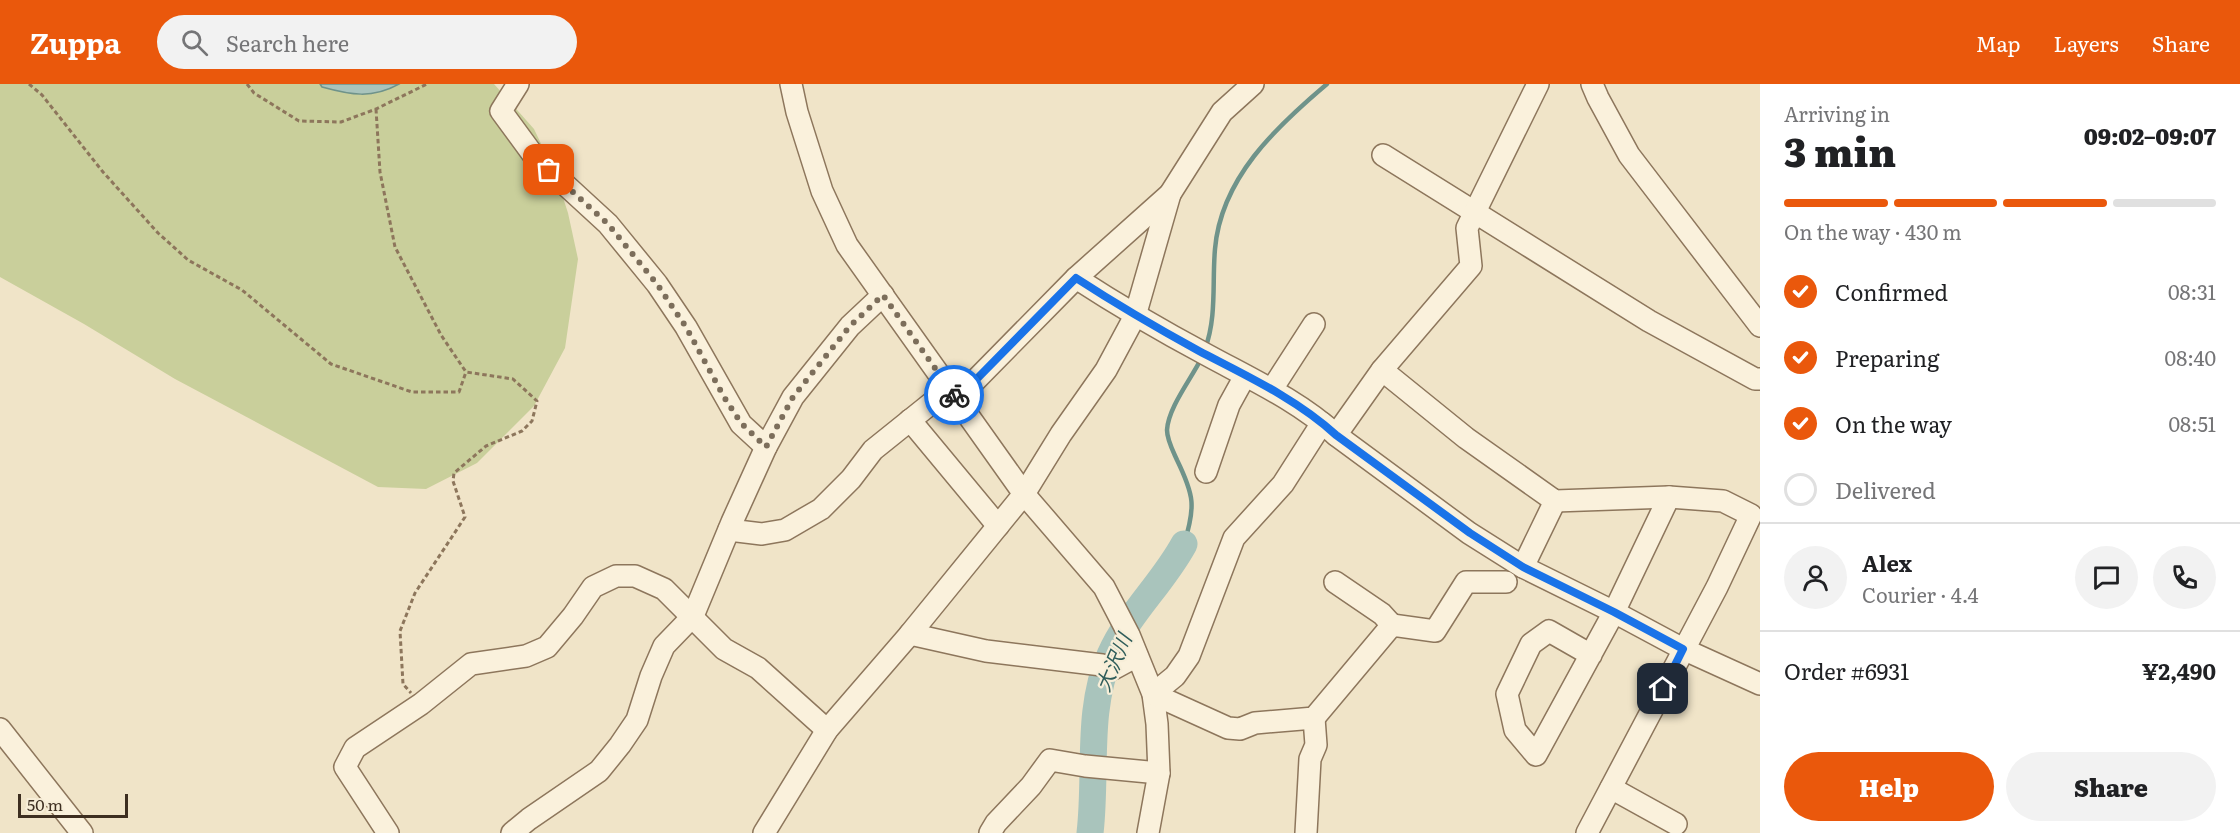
<!DOCTYPE html>
<html lang="en">
<head>
<meta charset="utf-8">
<style>
  body { margin:0; font-family:Literata,"Noto Sans JP",serif; background:#f2f2f2; color:#202124; height:100vh; display:flex; flex-direction:column; font-size:22px; white-space:nowrap }
  * { box-sizing:border-box; margin:0 }
  p { font-size:20px; color:#757577 }
  .icon { flex:none; width:33px; height:33px; fill:none; stroke:currentColor; stroke-width:2; stroke-linecap:round; stroke-linejoin:round }
  .map { position:relative; flex:1; overflow:hidden }
  .side { display:flex; flex-direction:column; background:#fff; width:480px }
  .side>* { flex:none }
  .scale { position:absolute; left:18px; bottom:15px; width:110px; box-sizing:border-box; padding-left:6px; border:3px solid #3d2e20; border-top:0; font-size:16px; line-height:21px; white-space:nowrap; color:#3d2e20; -webkit-text-stroke:4px #f7eed8; paint-order:stroke }
  .pin { position:absolute; display:grid; place-items:center; width:51px; height:51px; color:#fff; margin:-26px; border-radius:12px; box-shadow:0 3px 9px #0006 }
  .courier { position:absolute; display:grid; place-items:center; width:60px; height:60px; margin:-30px; border:4px solid #1a73e8; border-radius:50%; background:#fff; color:#222; box-shadow:0 2px 8px #0007 }
  .overview em { font-style:normal; font-weight:800 }
  .overview div { display:flex; flex-direction:column-reverse }
  .overview { display:flex; align-items:center; justify-content:space-between; height:102px; padding:0 24px }
  h1 { font-size:39px; font-weight:800; line-height:45px }
  .bar { display:grid; grid-template-columns:repeat(4,1fr); gap:9px 6px; align-content:center; height:72px; padding:0 24px }
  .bar i { height:8px; border-radius:4px; background:#e0e0e0 }
  .bar .on { background:#ea580c }
  .bar p { grid-column:span 4 }
  .line { display:flex; align-items:center; gap:15px; padding:0 24px; border-top:2px solid #e0e0e0 }
  .line div { flex:1 }
  .round { display:grid; place-items:center; flex:none; width:63px; height:63px; border-radius:32px; background:#f2f2f2 }
  ol { padding:0 24px; list-style:none }
  li { display:flex; align-items:center; gap:18px; height:66px }
  li p { margin-inline-start:auto }
  li .icon { padding:6px; border-radius:50%; background:#ea580c; color:#fff; stroke-width:4 }
  li:last-child { color:#757577 }
  li i { width:33px; height:33px; border:3px solid #e0e0e0; border-radius:50% }
  .action { display:flex; gap:12px; margin-top:auto; padding:12px 24px }
  .action a { flex:1; height:69px; border-radius:36px; background:#ea580c; color:#fff; font-size:24px; font-weight:800; line-height:69px; text-align:center }
  .action a+a { background:#f2f2f2; color:#202124 }
  header { display:flex; align-items:center; gap:36px; box-sizing:border-box; height:84px; padding:0 30px; background:#ea580c; color:#fff }
  header strong { font-size:28px }
  nav { display:flex; gap:33px; margin-inline-start:auto; font-size:21px }
  .search { width:420px; height:54px; background:#f2f2f2; display:flex; align-items:center; gap:15px; box-sizing:border-box; padding:0 21px; border-radius:33px; color:#757577; font-size:22px }
  main { display:flex; flex:1; min-height:0 }
  .map>svg:first-child { display:block }
</style>
</head>
<body>
<header>
<strong>Zuppa</strong>
<div class="search"><svg class="icon" aria-label="search" viewBox="0 0 24 24"><circle cx="10" cy="10" r="6"/><path d="M15 15l6 6"/></svg>Search here</div>
<nav><a>Map</a><a>Layers</a><a>Share</a></nav>
</header>
<main>
<div class="map">
<svg width="1760" height="749" viewBox="0 0 1760 749">
  <rect width="100%" height="100%" fill="#f0e4c8"/>
  <path fill="#c9cf9b" d="M0,0H494L534,45L555,89L568,129L578,175L565,264L534,322L477,379L426,405L378,403L175,295L84,240L0,193Z"/>
  <path fill="#a9c4bc" stroke="#6f938a" stroke-width="1.5" d="M320,0H399C372,15 351,11 322,3Z"/>
  <g fill="none" stroke-linecap="round" stroke-linejoin="round">
    <g stroke="#6f938a" stroke-width="4.5">
      <path d="M1205,265C1217,233 1212,198 1215,165C1221,94 1276,43 1327,0"/>
      <path d="M1184,460C1196,422 1194,411 1177,376C1173,367 1167,356 1167,346C1168,324 1191,295 1201,275"/>
    </g>
    <path stroke="#a9c4bc" stroke-width="27" d="M1090,749C1097,690 1086,627 1110,571C1128,530 1163,499 1184,460"/>
    <defs>
      <g id="minor">
        <path d="M518,0L501,27L534,72L608,140L657,200L686,243L741,340L766,363"/>
        <path d="M791,0L797,28L822,107L847,161L1024,410L1104,503L1129,551L1153,610L1157,640L1159,689L1148,749"/>
        <path d="M1592,0L1598,14L1629,71L1760,242"/>
        <path d="M1383,71L1649,237L1755,295H1760"/>
        <path d="M1076,194C1119,222 1162,247 1207,271C1251,295 1299,317 1336,351L1469,449L1523,483L1614,528L1683,565L1760,600"/>
        <path d="M1382,286L1471,182L1467,144L1538,0"/>
        <path d="M1272,305L1314,240"/>
        <path d="M957,315L1076,194L1170,110L1222,28L1253,0"/>
        <path d="M910,336L998,442"/>
        <path d="M1322,339L1283,400L1234,454L1189,572L1175,592L1153,610L1228,644L1240,645L1255,639L1314,634L1392,541L1435,547L1466,498H1506"/>
        <path d="M1336,351L1382,286L1466,354L1555,417L1669,413L1723,417L1751,431L1717,503L1587,749"/>
        <path d="M1206,388L1229,321L1245,292"/>
        <path d="M729,446L762,450L785,446L821,425L851,395L873,366L949,305"/>
        <path d="M1523,483L1555,417"/>
        <path d="M1335,498L1382,530L1392,541"/>
        <path d="M910,550L986,567L1102,581L1113,585L1137,572"/>
        <path d="M1591,571L1549,547L1531,560L1507,610L1515,646L1536,671L1614,528L1669,413"/>
        <path d="M0,645L82,749"/>
        <path d="M1611,704L1676,740"/>
        <path d="M388,749L345,683L355,664L421,620L471,580L526,572L547,563L573,532L593,503L616,492H635L664,505L724,565L758,584L827,646"/>
        <path d="M512,749L529,735L599,687L620,661L637,636L651,592L664,562L693,532L732,438L766,363L793,313L850,242L883,211"/>
        <path d="M764,749L827,646L910,550L1024,410L1061,350L1106,286L1135,232L1170,110"/>
        <path d="M990,749L996,739L1031,702L1050,676L1085,682L1159,689"/>
        <path d="M1306,749L1310,675L1316,661L1314,634"/>
      </g>
    </defs>
    <use href="#minor" stroke="#8d765c" stroke-width="24"/>
    <g stroke="#8d765c" stroke-width="3" stroke-dasharray="4.5 3" stroke-linecap="butt">
      <path d="M29,0L42,11L103,88L158,149L188,176L242,206L331,280L412,308H459L466,288"/>
      <path d="M247,0L254,9L299,37L341,38L376,25L427,0"/>
      <path d="M376,25L380,88L395,163L441,251L466,288L513,295L537,317L532,337L522,347L486,362L454,389L453,397L465,433L415,509L400,547L403,600L411,609"/>
    </g>
    <use href="#minor" stroke="#faf1dc" stroke-width="21"/>
  </g>
  <g fill="none" stroke-linecap="round" stroke-linejoin="round">
    <path stroke="#7c6e5b" stroke-width="6" stroke-dasharray="0 10.8" d="M549,86L608,140L657,200L686,243L724,313L741,339L766,363L793,313L850,242L883,211L954,311"/>
    <path stroke="#1a73e8" stroke-width="8" d="M954,311L957,315L1076,194C1116,220 1157,244 1199,267C1245,291 1297,315 1336,351L1470,449L1523,483L1614,528L1683,565L1663,605"/>
  </g>
  <g text-anchor="middle" dominant-baseline="central" stroke-width="4.5" stroke-linejoin="round" paint-order="stroke">
    <g font-size="20" font-style="italic" fill="#2f5d5a" stroke="#f7eed8">
      <text transform="translate(1112 578) rotate(-67)">大沢川</text>
    </g>
  </g>
</svg>
<div class="scale">50 m</div>
<div class="pin" style="left:549px;top:86px;background:#ea580c"><svg class="icon" aria-label="bag" viewBox="0 0 24 24"><path d="M5 8h14l-1 12H6zM9 8a3 3 0 0 1 6 0"/></svg></div>
<div class="pin" style="left:1663px;top:605px;background:#1f2937"><svg class="icon" aria-label="home" viewBox="0 0 24 24"><path d="M3 11l9-7 9 7M6 9v11h12V9"/></svg></div>
<div class="courier" style="left:954px;top:311px"><svg class="icon" aria-label="bike" viewBox="0 0 24 24"><circle cx="6" cy="16" r="4"/><circle cx="18" cy="16" r="4"/><path d="M6 16l4-8h5l3 8M10 8l3 8H6M13 5h3"/></svg></div>
</div>
<section class="side">
<div class="overview"><div><h1>3 min</h1><p>Arriving in</p></div><em>09:02–09:07</em></div>
<div class="bar"><i class="on"></i><i class="on"></i><i class="on"></i><i></i><p>On the way · 430 m</p></div>
<ol>
<li><svg class="icon" aria-label="check" viewBox="0 0 24 24"><path d="M5 12l5 5 9-10"/></svg>Confirmed<p>08:31</p></li>
<li><svg class="icon" aria-label="check" viewBox="0 0 24 24"><path d="M5 12l5 5 9-10"/></svg>Preparing<p>08:40</p></li>
<li><svg class="icon" aria-label="check" viewBox="0 0 24 24"><path d="M5 12l5 5 9-10"/></svg>On the way<p>08:51</p></li>
<li><i></i>Delivered</li>
</ol>
<div class="line" style="height:108px"><a class="round"><svg class="icon" aria-label="person" viewBox="0 0 24 24"><circle cx="12" cy="8" r="4"/><path d="M4 21q1-7 8-7t8 7"/></svg></a><div><b>Alex</b><p>Courier · 4.4</p></div><a class="round"><svg class="icon" aria-label="chat" viewBox="0 0 24 24"><path d="M4 5h16v11H9l-5 4z"/></svg></a><a class="round"><svg class="icon" aria-label="phone" viewBox="0 0 24 24"><path d="M5 4h4l2 5-3 2q2 4 5 5l2-3 5 2v4C11 20 4 13 5 4z"/></svg></a></div>
<div class="line" style="height:78px"><div>Order #6931</div><b>¥2,490</b></div>
<div class="action"><a>Help</a><a>Share</a></div>
</section>
</main>
</body>
</html>
